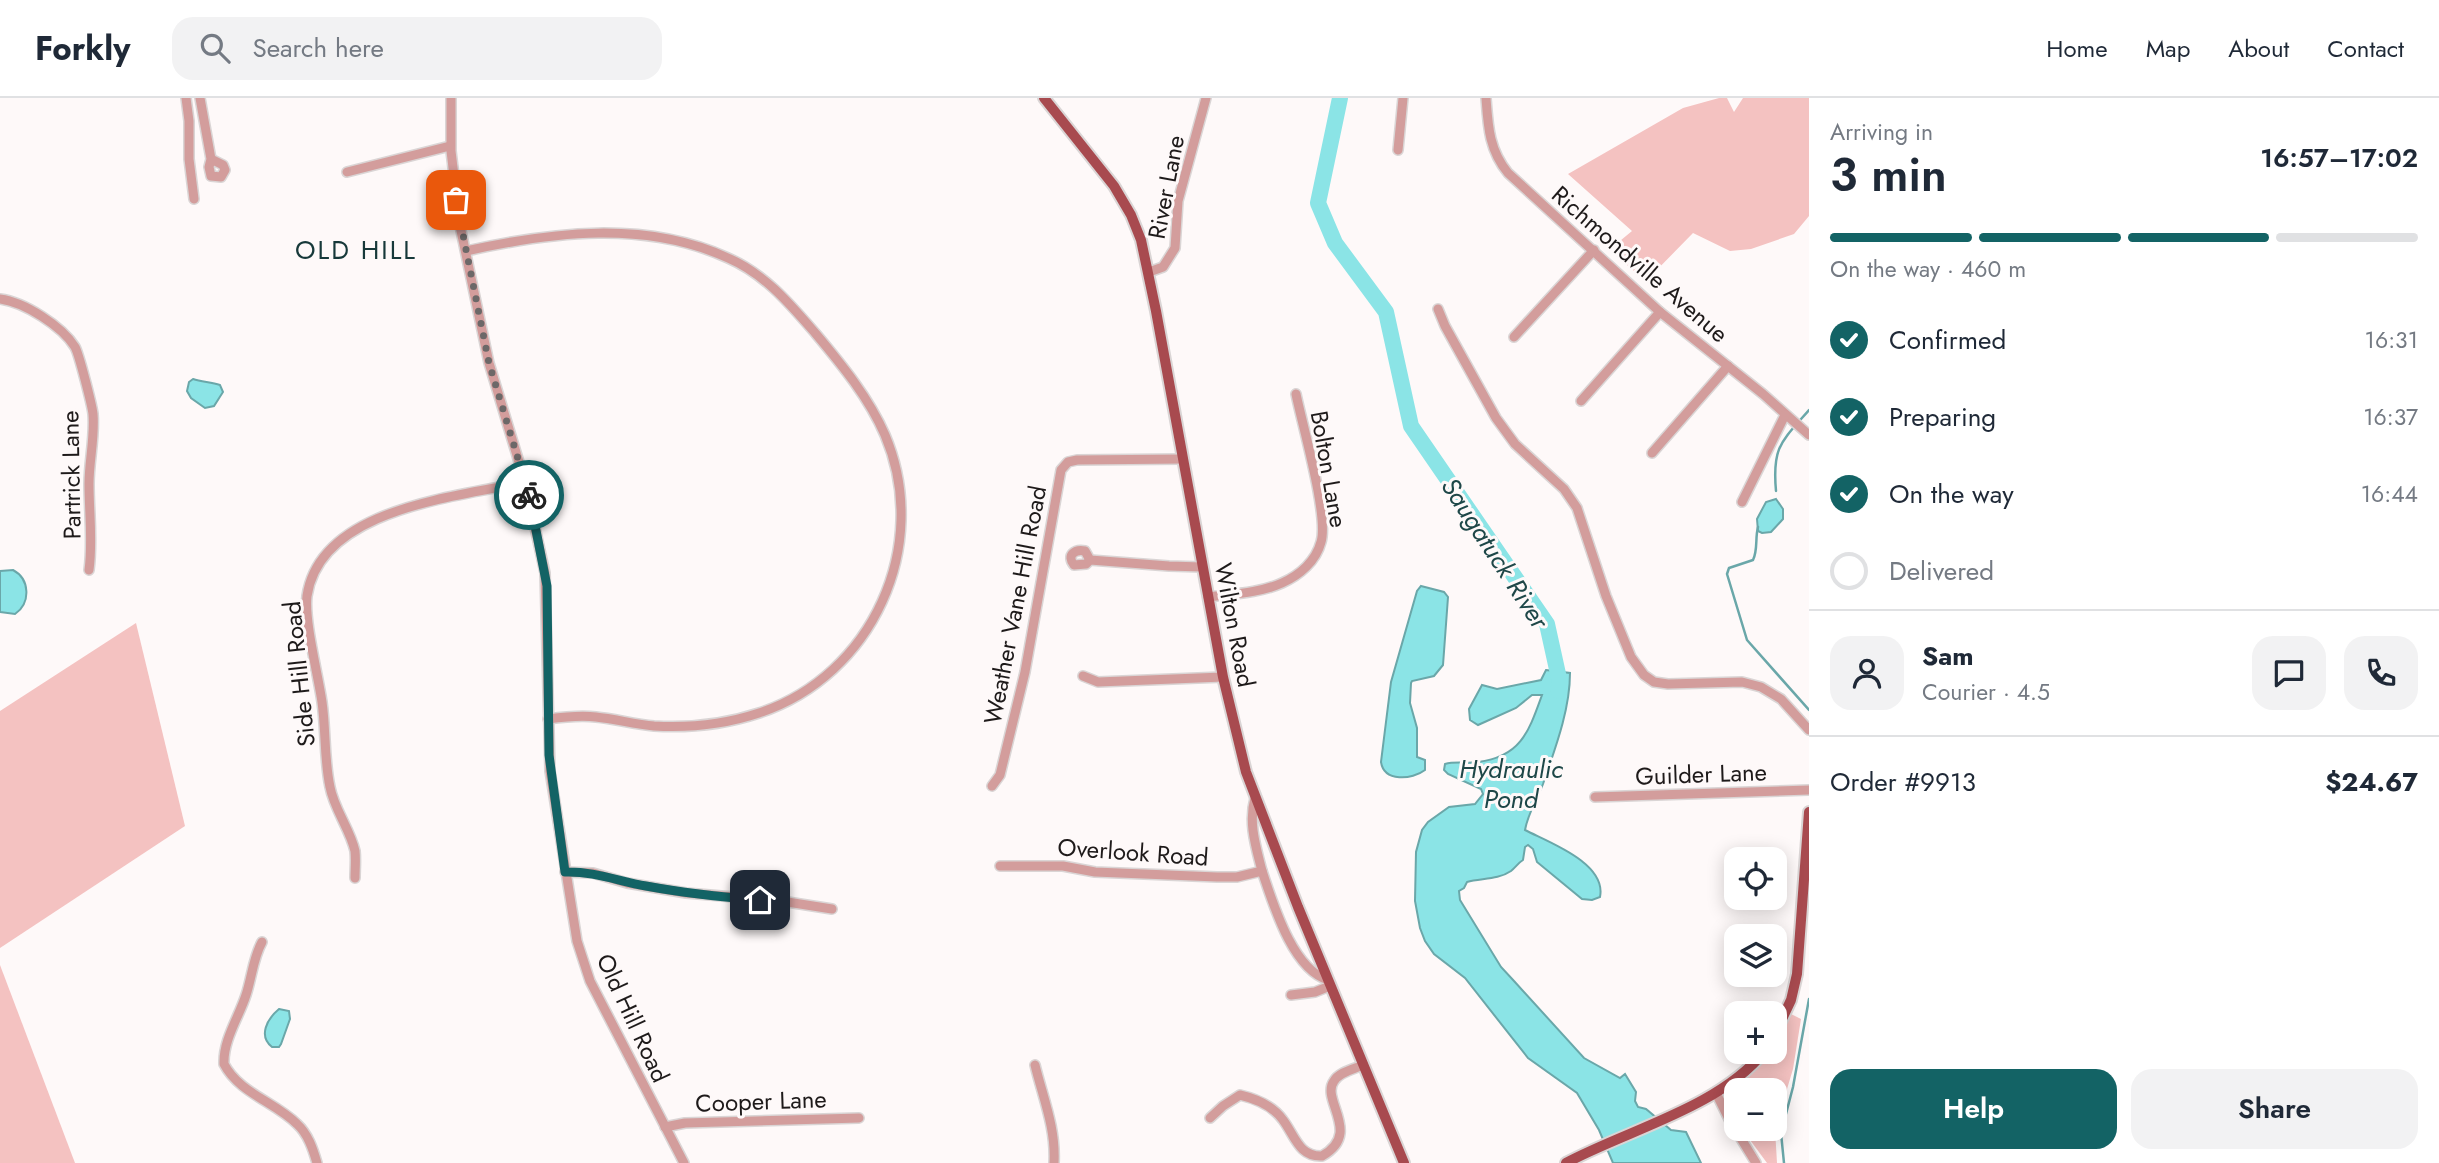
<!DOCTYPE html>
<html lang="en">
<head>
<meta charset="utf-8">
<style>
  body { margin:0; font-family:Jost,sans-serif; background:#f2f2f3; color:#1f2937; height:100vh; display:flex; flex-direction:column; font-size:26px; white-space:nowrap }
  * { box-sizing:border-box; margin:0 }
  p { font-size:23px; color:#747a83 }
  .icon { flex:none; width:38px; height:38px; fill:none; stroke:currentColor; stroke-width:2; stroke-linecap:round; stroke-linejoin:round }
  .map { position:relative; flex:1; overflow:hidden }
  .details { display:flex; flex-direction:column; background:#fff; width:630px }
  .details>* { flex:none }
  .controls { position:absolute; left:1724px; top:749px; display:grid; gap:14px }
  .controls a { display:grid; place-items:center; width:63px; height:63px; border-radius:14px; background:#fff; box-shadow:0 4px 18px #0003; font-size:35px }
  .pin { position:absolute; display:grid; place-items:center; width:60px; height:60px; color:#fff; margin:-30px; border-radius:14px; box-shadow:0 4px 10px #0006 }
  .courier { position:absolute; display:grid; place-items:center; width:70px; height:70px; margin:-35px; border:5px solid #136365; border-radius:50%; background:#fff; color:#222; box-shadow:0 2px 9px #0007 }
  .head em { font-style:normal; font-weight:600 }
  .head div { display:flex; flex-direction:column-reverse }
  .head { display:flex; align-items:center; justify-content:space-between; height:119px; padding:0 21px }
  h1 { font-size:46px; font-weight:600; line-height:52px }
  .bar { display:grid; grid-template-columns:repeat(4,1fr); gap:10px 7px; align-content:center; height:84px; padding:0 21px }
  .bar i { height:9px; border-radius:5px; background:#e0e1e3 }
  .bar .selected { background:#136365 }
  .bar p { grid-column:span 4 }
  .line { display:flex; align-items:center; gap:18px; padding:0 21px; border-top:2px solid #e0e1e3 }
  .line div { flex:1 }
  .round { display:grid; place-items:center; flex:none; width:74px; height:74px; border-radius:21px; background:#f2f2f3 }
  ol { padding:0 21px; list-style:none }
  li { display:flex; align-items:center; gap:21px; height:77px }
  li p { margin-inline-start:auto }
  li .icon { padding:7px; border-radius:50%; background:#136365; color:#fff; stroke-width:4 }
  li:last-child { color:#747a83 }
  li i { width:38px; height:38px; border:4px solid #e0e1e3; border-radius:50% }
  .action { display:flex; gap:14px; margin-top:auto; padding:14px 21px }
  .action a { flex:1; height:80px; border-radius:21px; background:#136365; color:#fff; font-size:28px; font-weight:600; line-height:80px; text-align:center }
  .action a+a { background:#f2f2f3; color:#1f2937 }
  header { display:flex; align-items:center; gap:42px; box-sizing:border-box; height:98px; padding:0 35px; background:#fff; border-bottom:2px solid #e0e1e3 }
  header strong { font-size:33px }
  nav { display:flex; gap:38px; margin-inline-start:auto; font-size:24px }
  .search { width:490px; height:63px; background:#f2f2f3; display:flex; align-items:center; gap:18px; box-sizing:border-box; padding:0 24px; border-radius:21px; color:#747a83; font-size:26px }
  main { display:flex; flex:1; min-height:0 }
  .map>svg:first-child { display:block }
</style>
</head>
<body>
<header>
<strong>Forkly</strong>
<div class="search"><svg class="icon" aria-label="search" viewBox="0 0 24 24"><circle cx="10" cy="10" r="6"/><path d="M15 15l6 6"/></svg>Search here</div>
<nav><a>Home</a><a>Map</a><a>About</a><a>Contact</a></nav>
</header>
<main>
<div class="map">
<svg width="1809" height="1065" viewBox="0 0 1809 1065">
  <rect width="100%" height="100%" fill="#fef9f9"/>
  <g fill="#f4c2c1">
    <path d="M1719,0H1727L1734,14L1743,0H1809V118L1794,136L1751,151L1730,153L1693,135L1646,183L1609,152L1632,133L1568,76L1683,10Z"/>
    <path d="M136,525L185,728L0,850V613Z"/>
    <path d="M0,867L75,1065H0Z"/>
    <path d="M1791,916L1801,921L1793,971L1775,1031L1777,1065H1767L1742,1031H1774V992H1736V1022L1729,1003C1732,990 1760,968 1771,954H1774L1775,947Z"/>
  </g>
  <g fill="#8be4e6" stroke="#6aa7a9" stroke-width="2">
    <path d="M193,281C202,284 211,284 220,287L223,294L214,308L205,310L191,300L187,293L189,284Z"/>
    <path d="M1776,401L1783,411V421L1771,434L1762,435L1758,433L1757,421L1766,404Z"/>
    <path d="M13,472C30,481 31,505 15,516L0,514V473Z"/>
    <path d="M1421,488L1444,494L1448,499L1443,567L1434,578L1412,583L1411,585L1410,605L1417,630V659L1425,662V672C1412,682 1384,684 1381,664L1391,584L1417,493Z"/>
    <path d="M1546,572L1570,575C1570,612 1555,651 1543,686C1537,702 1528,715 1525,732C1548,744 1607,765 1600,799L1592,802L1582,801L1537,764L1533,751L1528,747L1525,749L1523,762C1518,765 1516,769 1511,773C1498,782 1481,780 1467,784L1464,790L1459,793L1460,802L1501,869L1514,883L1584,960L1620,980L1625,976L1636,994L1635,1003L1638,1009L1646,1011L1671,1032L1686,1034L1701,1065H1613L1599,1032L1577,995L1528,960L1465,880L1434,856L1425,843L1420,830L1415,803L1416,754L1422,732L1428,724L1449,709L1475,706L1483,696L1481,691L1448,676L1444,672L1445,666C1456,663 1467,666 1478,664C1521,659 1529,633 1542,597H1532L1516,610L1478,627L1470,622L1469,611L1482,587L1497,591L1541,582Z"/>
    <path d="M279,911L289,913L290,921L281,946L279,949H272C258,938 267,921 279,911Z"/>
  </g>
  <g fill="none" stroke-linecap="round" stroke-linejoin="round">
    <g stroke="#6aa7a9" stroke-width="2.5">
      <path d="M1776,393C1772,349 1781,344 1809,312"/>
      <path d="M1758,429C1755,440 1758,452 1753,462L1729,470L1727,476L1747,542L1809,612"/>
      <path d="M1784,1065L1781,1035L1793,989L1809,901"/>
    </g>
    <path stroke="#8be4e6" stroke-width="16" d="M1340,0L1318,105L1335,145L1386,214L1411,328L1547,526L1560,585L1558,593"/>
    <defs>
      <g id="minor">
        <path d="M186,0L189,23V61L194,101"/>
        <path d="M200,0L211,61L209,69L211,78L221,79L225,72L223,67L211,61"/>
        <path d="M451,0V53L460,128L489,265L525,384L545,475L550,673L577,843L590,883L684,1065"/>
        <path d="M1486,0C1488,28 1489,52 1508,75L1660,214L1763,296L1809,337"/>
        <path d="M1398,52L1403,0"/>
        <path d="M347,74L450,48"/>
        <path d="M466,153C552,134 645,122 728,160C765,176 790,206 816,236C842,267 869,300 885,337C932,448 872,578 759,615C726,626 688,630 654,628C634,626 615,621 596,619C580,617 563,619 548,621"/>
        <path d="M1149,174L1163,169L1175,150L1178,103L1206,0"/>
        <path d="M0,201C24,204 62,228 75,249C79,256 92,307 93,316C95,339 89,363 89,386C89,415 93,443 89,472"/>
        <path d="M1438,211L1445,228L1496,320L1515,346L1564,391L1577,410L1606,498L1631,559L1644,577L1654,584L1668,586L1742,584L1761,589L1781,601L1809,632"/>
        <path d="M1514,239L1594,152"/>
        <path d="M1581,303L1660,214"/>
        <path d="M1652,355L1728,268"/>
        <path d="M1742,404L1785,317"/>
        <path d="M1090,462L1085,453C1075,451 1066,457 1074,467L1086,466L1090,462L1169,468L1202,469"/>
        <path d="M1208,499C1232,496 1260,495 1282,485C1300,477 1316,463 1321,444C1329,418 1302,326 1296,296"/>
        <path d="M1083,578L1098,584L1223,579"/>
        <path d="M992,688L1000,677L1025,574L1061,372L1068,364L1077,362L1183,361"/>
        <path d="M1595,699L1809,692"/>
        <path d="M1000,768H1063L1095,774L1217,779H1237L1262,773C1256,749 1248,725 1255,700"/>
        <path d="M1262,773C1273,805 1292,871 1328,882"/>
        <path d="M565,774L593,775L627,785L686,795L781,803L832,811"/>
        <path d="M355,780C355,771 356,762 355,753C350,731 334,711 330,689C324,661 326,632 322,604C318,576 304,523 307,498C320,410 457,399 525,384"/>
        <path d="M262,844C253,860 252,879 246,897C239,919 223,942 224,966C239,995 275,1004 297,1026C308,1036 313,1051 317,1065"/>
        <path d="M1291,897L1315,894L1330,888"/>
        <path d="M1035,967C1043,1000 1056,1030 1054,1065"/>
        <path d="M1716,995L1729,1021L1756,1065"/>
        <path d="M1210,1020L1223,1008L1240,997C1257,1001 1273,1008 1283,1022C1295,1038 1299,1059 1322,1058C1363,1035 1320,1002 1334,983C1339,974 1354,971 1363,967"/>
        <path d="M665,1029L685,1025L859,1020"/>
      </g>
      <g id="major">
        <path d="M1044,0L1114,88L1131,117L1141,142L1156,213L1223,579L1246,674L1298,809L1404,1065"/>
        <path d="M1774,938L1791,902L1797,876L1809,714"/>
        <path d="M1566,1065C1630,1031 1718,1010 1764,954"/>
      </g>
    </defs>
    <use href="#minor" stroke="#dad5d5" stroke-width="12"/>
    <use href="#major" stroke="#dad5d5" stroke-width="14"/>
    <use href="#minor" stroke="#d39d9c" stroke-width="9"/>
    <use href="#major" stroke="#a84a4f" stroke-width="10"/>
  </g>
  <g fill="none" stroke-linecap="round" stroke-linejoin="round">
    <path stroke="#6c6868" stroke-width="7" stroke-dasharray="0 12.6" d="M456,102L489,265L529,397"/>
    <path stroke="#136365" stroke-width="9" d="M529,397L547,488L549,657L565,774C593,773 618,783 646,788C684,795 721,799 760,802"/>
  </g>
  <g text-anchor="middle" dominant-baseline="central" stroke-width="6" stroke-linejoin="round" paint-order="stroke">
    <g font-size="24" fill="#1e1a1a" stroke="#fef9f9">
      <text transform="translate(1166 89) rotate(-79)">River Lane</text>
      <text transform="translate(1640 166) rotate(41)">Richmondville Avenue</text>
      <text transform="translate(1329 371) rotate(80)">Bolton Lane</text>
      <text transform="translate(71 377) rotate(-91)">Partrick Lane</text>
      <text transform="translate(1015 507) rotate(-79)">Weather Vane Hill Road</text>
      <text transform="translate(1235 527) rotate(79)">Wilton Road</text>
      <text transform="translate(299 576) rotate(-96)">Side Hill Road</text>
      <text transform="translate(1701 676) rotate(-2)">Guilder Lane</text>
      <text transform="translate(1133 754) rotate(4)">Overlook Road</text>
      <text transform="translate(633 920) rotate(65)">Old Hill Road</text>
      <text transform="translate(761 1003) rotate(-2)">Cooper Lane</text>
    </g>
    <g font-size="26" letter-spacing="2" fill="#17393a" stroke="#fef9f9">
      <text x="356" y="152">OLD HILL</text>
    </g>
    <g font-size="26" font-style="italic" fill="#1e4748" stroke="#fef9f9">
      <text transform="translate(1495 455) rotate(57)">Saugatuck River</text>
      <text x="1511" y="671">Hydraulic<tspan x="1511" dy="30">Pond</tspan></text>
    </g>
  </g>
</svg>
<div class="controls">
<a><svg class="icon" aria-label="locate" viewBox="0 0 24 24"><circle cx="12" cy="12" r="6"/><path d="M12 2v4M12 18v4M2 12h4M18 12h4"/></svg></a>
<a><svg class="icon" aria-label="layers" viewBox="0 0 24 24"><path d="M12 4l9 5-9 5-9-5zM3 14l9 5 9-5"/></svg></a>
<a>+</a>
<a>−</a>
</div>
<div class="pin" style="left:456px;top:102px;background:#ea580c"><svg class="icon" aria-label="bag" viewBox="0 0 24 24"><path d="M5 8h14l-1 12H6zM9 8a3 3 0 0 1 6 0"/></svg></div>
<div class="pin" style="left:760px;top:802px;background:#1f2937"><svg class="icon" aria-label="home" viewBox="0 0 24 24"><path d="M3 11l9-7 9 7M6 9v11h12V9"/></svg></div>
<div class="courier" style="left:529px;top:397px"><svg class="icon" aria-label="bike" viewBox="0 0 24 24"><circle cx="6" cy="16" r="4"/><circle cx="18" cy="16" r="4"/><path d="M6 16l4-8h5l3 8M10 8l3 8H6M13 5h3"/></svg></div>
</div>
<section class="details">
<div class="head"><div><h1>3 min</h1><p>Arriving in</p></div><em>16:57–17:02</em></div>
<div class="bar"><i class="selected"></i><i class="selected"></i><i class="selected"></i><i></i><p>On the way · 460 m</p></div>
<ol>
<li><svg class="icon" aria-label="check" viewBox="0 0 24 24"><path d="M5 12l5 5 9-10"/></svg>Confirmed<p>16:31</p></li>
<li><svg class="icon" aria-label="check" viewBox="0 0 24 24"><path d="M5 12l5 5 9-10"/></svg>Preparing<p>16:37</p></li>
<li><svg class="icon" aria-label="check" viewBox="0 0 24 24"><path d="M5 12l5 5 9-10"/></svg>On the way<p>16:44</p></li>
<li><i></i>Delivered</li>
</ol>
<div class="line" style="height:126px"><a class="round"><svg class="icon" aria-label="person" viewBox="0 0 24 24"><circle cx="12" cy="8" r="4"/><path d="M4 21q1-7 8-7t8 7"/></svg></a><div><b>Sam</b><p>Courier · 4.5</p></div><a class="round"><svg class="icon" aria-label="chat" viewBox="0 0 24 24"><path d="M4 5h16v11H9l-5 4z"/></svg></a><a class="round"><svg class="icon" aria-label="phone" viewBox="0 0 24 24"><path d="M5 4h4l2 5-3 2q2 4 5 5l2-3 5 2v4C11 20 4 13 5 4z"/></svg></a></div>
<div class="line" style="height:91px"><div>Order #9913</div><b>$24.67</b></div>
<div class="action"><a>Help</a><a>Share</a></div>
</section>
</main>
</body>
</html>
